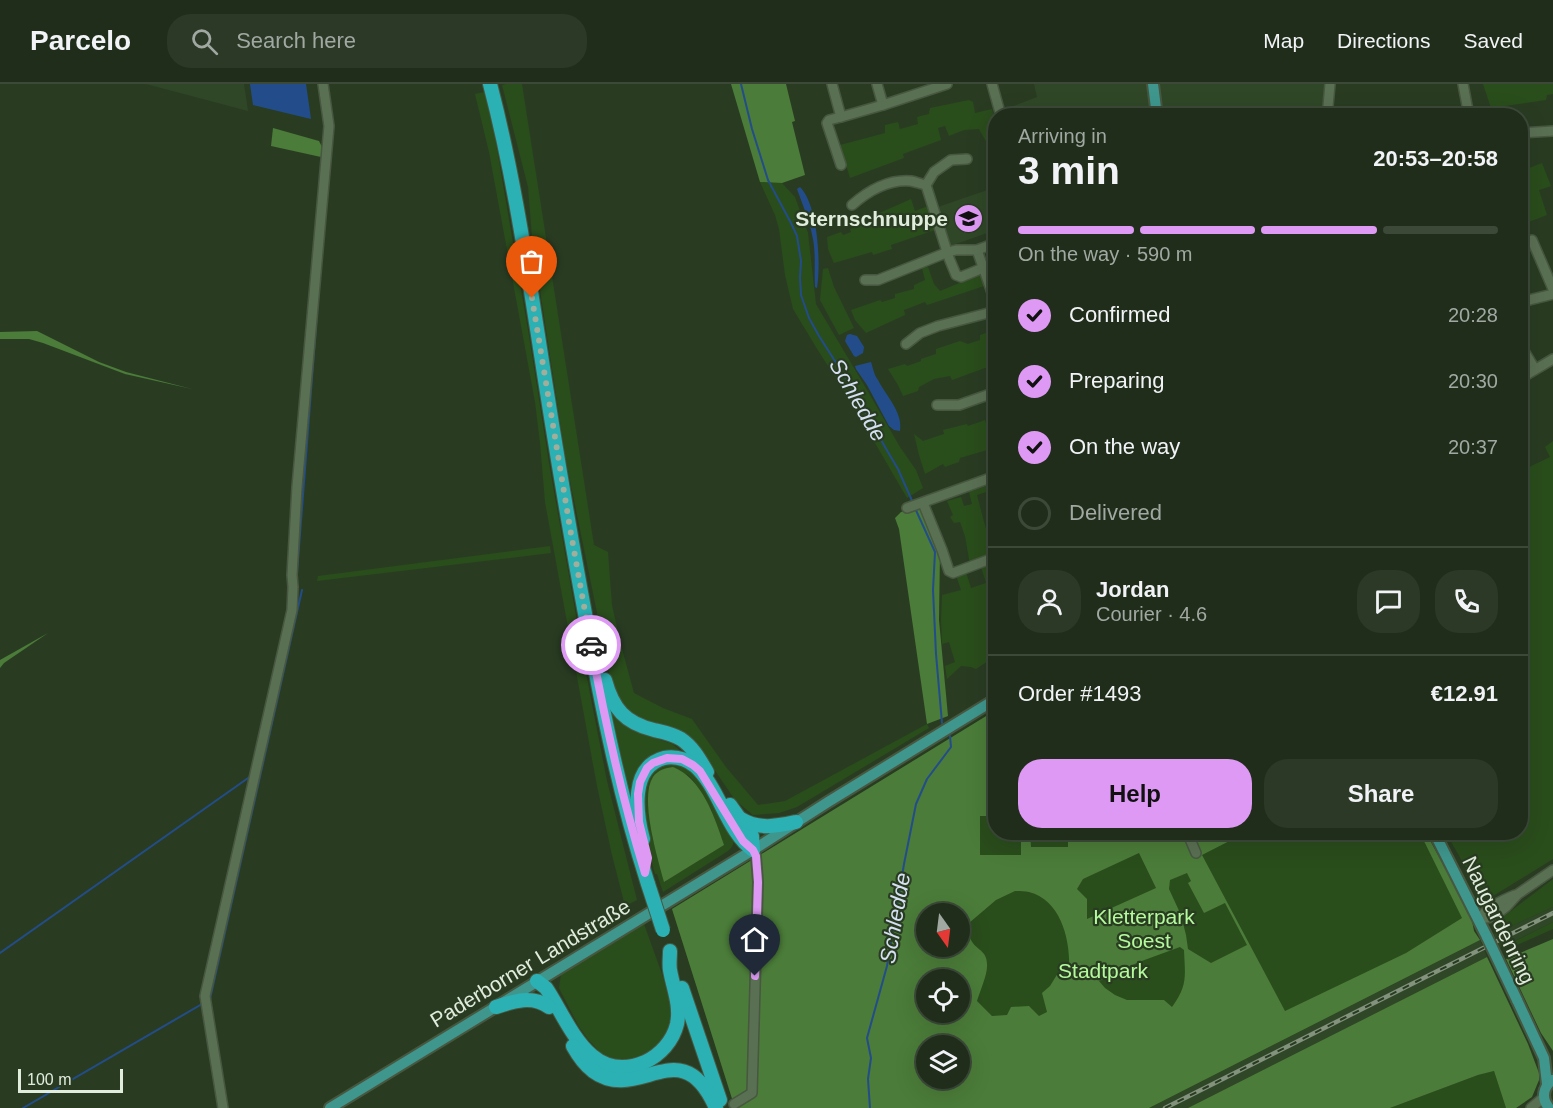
<!DOCTYPE html>
<html lang="en">
<head>
<meta charset="utf-8">
<style>
  body { margin:0; font-family:Arial,sans-serif; background:#2c3927; color:#f1f3f6; height:100vh; display:flex; flex-direction:column; font-size:22px; white-space:nowrap }
  * { box-sizing:border-box; margin:0 }
  p { font-size:20px; color:#a1a8a2 }
  .icon { flex:none; width:33px; height:33px; fill:none; stroke:currentColor; stroke-width:2; stroke-linecap:round; stroke-linejoin:round }
  .map { position:relative; flex:1; overflow:hidden }
  .details { position:absolute; left:988px; top:24px; width:540px; height:732px; display:flex; flex-direction:column; background:#1f2d1a; border-radius:24px; box-shadow:0 6px 24px #0002,0 0 0 2px #3c4939 }
  .details>* { flex:none }
  .needle { width:39px; rotate:166deg }
  .fabs { position:absolute; left:916px; top:819px; display:grid; gap:12px }
  .fabs a { display:grid; place-items:center; width:54px; height:54px; border-radius:50%; background:#1f2d1a; box-shadow:0 6px 24px #0002,0 0 0 2px #3c4939; font-size:30px }
  .scale { position:absolute; left:18px; bottom:15px; width:105px; box-sizing:border-box; padding-left:6px; border:3px solid #e0ecdc; border-top:0; font-size:16px; line-height:21px; white-space:nowrap; color:#e0ecdc; -webkit-text-stroke:4px #293c22; paint-order:stroke }
  .pin { position:absolute; display:grid; place-items:center; width:51px; height:51px; color:#fff; margin:-62px -26px; border-radius:50% 50% 50% 0; rotate:-45deg; box-shadow:0 0 6px #0007 }
  .pin .icon { rotate:45deg }
  .courier { position:absolute; display:grid; place-items:center; width:60px; height:60px; margin:-30px; border:4px solid #dd99f3; border-radius:50%; background:#fff; color:#222; box-shadow:0 2px 8px #0007 }
  .summary em { font-style:normal; font-weight:700 }
  .summary div { display:flex; flex-direction:column-reverse }
  .summary { display:flex; align-items:center; justify-content:space-between; height:102px; padding:0 30px }
  h1 { font-size:39px; font-weight:700; line-height:45px }
  .bar { display:grid; grid-template-columns:repeat(4,1fr); gap:9px 6px; align-content:center; height:72px; padding:0 30px }
  .bar i { height:8px; border-radius:4px; background:#3c4939 }
  .bar .current { background:#dd99f3 }
  .bar p { grid-column:span 4 }
  .line { display:flex; align-items:center; gap:15px; padding:0 30px; border-top:2px solid #3c4939 }
  .line div { flex:1 }
  .round { display:grid; place-items:center; flex:none; width:63px; height:63px; border-radius:24px; background:#2c3927 }
  ol { padding:0 30px; list-style:none }
  li { display:flex; align-items:center; gap:18px; height:66px }
  li p { margin-inline-start:auto }
  li .icon { padding:6px; border-radius:50%; background:#dd99f3; color:#111; stroke-width:4 }
  li:last-child { color:#a1a8a2 }
  li i { width:33px; height:33px; border:3px solid #3c4939; border-radius:50% }
  .button { display:flex; gap:12px; margin-top:auto; padding:12px 30px }
  .button a { flex:1; height:69px; border-radius:24px; background:#dd99f3; color:#111; font-size:24px; font-weight:700; line-height:69px; text-align:center }
  .button a+a { background:#2c3927; color:#f1f3f6 }
  header { display:flex; align-items:center; gap:36px; box-sizing:border-box; height:84px; padding:0 30px; background:#1f2d1a; border-bottom:2px solid #3c4939 }
  header strong { font-size:28px }
  nav { display:flex; gap:33px; margin-inline-start:auto; font-size:21px }
  .search { width:420px; height:54px; background:#2c3927; display:flex; align-items:center; gap:15px; box-sizing:border-box; padding:0 21px; border-radius:24px; color:#a1a8a2; font-size:22px }
  .map>svg:first-child { display:block }
</style>
</head>
<body>
<header>
<strong>Parcelo</strong>
<div class="search"><svg class="icon" aria-label="search" viewBox="0 0 24 24"><circle cx="10" cy="10" r="6"/><path d="M15 15l6 6"/></svg>Search here</div>
<nav><a>Map</a><a>Directions</a><a>Saved</a></nav>
</header>
<div class="map">
<svg width="1553" height="1024" viewBox="0 0 1553 1024">
  <rect width="100%" height="100%" fill="#293c22"/>
  <g fill="#2f4727">
    <path d="M146,0H244L248,27Z"/>
    <path d="M1034,0H1327V31L1004,32L1003,26L1037,13Z"/>
    <path d="M996,103V146L950,162L938,123Z"/>
    <path d="M1553,823V838L1500,864L1494,850Z"/>
    <path d="M1480,856L1487,873L1188,1024H1149Z"/>
  </g>
  <g fill="#2a4d1c" fill-rule="evenodd">
    <path d="M506,0H522L594,461L608,468L612,521L621,561L634,609L663,624L692,635L726,683L758,721L785,717L927,640L929,644L797,723L779,729L753,731L735,716L697,660L678,647L640,635L623,621L612,602L566,377L532,153L528,103L502,1Z"/>
    <path d="M1483,0H1553V10L1547,11L1546,16L1491,24Z"/>
    <path d="M484,8L494,48L529,252L549,379L587,594L607,697L637,816L625,822L612,771L597,702L545,418L540,359L535,318L489,68L475,10Z"/>
    <path d="M969,16L973,18L975,29L992,25C996,42 999,46 988,61L979,45L964,46L949,52L945,42L938,44L941,56L903,70L904,74L850,94L840,61L885,49V41L898,38L900,45L918,40L917,33L929,30L930,24Z"/>
    <path d="M1542,79L1551,102L1539,106L1547,131L1521,141V87Z"/>
    <path d="M760,98L782,99L795,113L808,149L816,220L870,311L900,363L916,386L923,404L907,414L850,316L819,268L793,225L785,191L779,145L775,131Z"/>
    <path d="M911,115L915,127L928,122L935,146L891,161L892,165L873,171L872,168L834,179L828,165L827,153L841,148L843,151L851,148L850,145L869,139L868,134Z"/>
    <path d="M928,183L934,200L940,207L981,190L984,202L927,221L925,218L904,226L905,231L866,249L855,236L851,226L880,216L882,218L895,214V210L914,205V201L925,196L922,184Z"/>
    <path d="M828,184L834,203L854,244L839,251L820,216L823,185Z"/>
    <path d="M992,247L995,256H996V280L952,296L950,292L934,295L919,303L918,307L903,312L898,301L888,285L905,280L907,282L921,277V275L936,270V265L960,257L968,260L980,256V251Z"/>
    <path d="M985,336L994,364L960,374L959,378L945,383L943,380L925,390L919,371L914,350L923,357L944,350L943,346L967,340L968,342Z"/>
    <path d="M1553,357V775L1493,812L1485,811L1477,803L1446,749L1521,748V387L1550,373L1545,363Z"/>
    <path d="M990,401L992,406L977,411L987,449L996,469L970,481L965,452L960,438L954,439L950,433L953,431L947,417L961,413L964,422L972,420L969,408Z"/>
    <path d="M550,462L551,469L317,497L318,492Z"/>
    <path d="M995,479L996,484V572L976,585L971,583L961,582L947,595L945,582L955,578L949,558L942,560L941,535L942,511L961,506L956,491L966,488L971,504L986,499L981,483Z"/>
    <path d="M611,625L630,645L672,660L690,674L652,672L633,725Z"/>
    <path d="M996,626V748L1426,749L1471,832L1474,847L1480,856L1149,1024H735L672,825ZM927,830H960V862H927ZM927,896H960V928H927ZM927,962H960V994H927Z"/>
    <path d="M674,676L698,691L733,751C734,759 734,762 728,767L663,808L657,790H655L645,754L642,726L648,689ZM687,690L693,696L712,727L665,798L652,752Z"/>
    <path d="M1553,795V823L1494,850L1495,842L1499,836Z"/>
    <path d="M1553,838V845L1515,862L1513,858Z"/>
    <path d="M644,840L662,890L673,928L670,943L663,957L650,969L636,976L621,978L604,973L587,954L578,941L559,904L561,890Z"/>
    <path d="M1494,987L1506,1024H1390L1478,991Z"/>
  </g>
  <g fill="#4b7c39" fill-rule="evenodd">
    <path d="M731,0H786L795,37L792,38L805,91L782,99L760,98Z"/>
    <path d="M273,44L319,57L322,63L321,73L271,62Z"/>
    <path d="M37,247L99,278L126,288L192,305L125,290L43,259L29,255H0V248Z"/>
    <path d="M921,423L940,467L939,536L948,632L927,640L899,445L895,434L901,428Z"/>
    <path d="M48,549L4,579L0,584V576Z"/>
    <path d="M996,626V732H980V771H1021V749H1030L1031,763H1068V749H1245L1202,771L1285,927L1406,869L1462,834L1420,749H1426L1471,832L1474,847L1480,856L1149,1024H735L672,825ZM1139,769L1156,804L1087,835V815L1077,805L1083,795ZM1187,789L1191,797L1188,799L1204,829L1225,819L1247,861L1211,879L1188,865L1186,851L1181,831L1169,805L1170,796ZM1015,807C1020,807 1025,807 1029,808C1063,817 1071,860 1069,889H1058L1050,902L1042,909L1047,928L1039,932L1029,922L1011,923L1007,931L992,932L977,917C980,907 988,890 987,880C987,861 966,868 969,839L996,816ZM927,830H960V862H927ZM1180,863L1184,866C1185,892 1188,901 1172,923L1164,916H1127L1115,911L1105,904L1099,897L1139,878ZM927,896H960V928H927ZM927,962H960V994H927Z"/>
    <path d="M673,683C702,694 715,734 724,761L664,798C658,775 639,714 653,693C658,686 665,684 673,683Z"/>
    <path d="M1553,855V967L1541,949L1506,875Z"/>
    <path d="M1487,873L1528,960L1539,989V996L1532,1013L1516,1024H1506L1494,987L1478,991L1390,1024H1188Z"/>
  </g>
  <g fill="#234d8a">
    <path d="M250,0H306L311,35L253,21Z"/>
    <path d="M800,103C818,121 821,179 817,204L815,203C814,187 816,171 813,155C810,138 803,122 797,105Z"/>
    <path d="M850,250L857,252L864,263L863,269L856,273L854,272L845,257L847,251Z"/>
    <path d="M871,278C873,284 874,291 878,296C886,312 903,328 900,347L894,346L889,342L867,301L856,285L855,282Z"/>
  </g>
  <g fill="none" stroke-linecap="round" stroke-linejoin="round">
    <g stroke="#234d8a" stroke-width="2">
      <path d="M741,0L752,45L768,96L791,139L797,152L801,177L800,193L801,211L809,234L819,252L849,299L885,363L898,385L913,419"/>
      <path d="M915,424L935,468L933,506L936,570L942,639"/>
      <path d="M297,489L320,190"/>
      <path d="M0,869L251,692"/>
      <path d="M210,915L302,506"/>
      <path d="M23,1024L202,920"/>
      <path d="M870,1024L868,995L871,974L867,954L887,882L904,780L916,720L927,695L951,663L950,652"/>
    </g>
    <defs>
      <g id="minor">
        <path d="M832,0L841,33L829,36L827,39L841,81"/>
        <path d="M877,0L883,21"/>
        <path d="M992,0L1001,32"/>
        <path d="M1330,0L1328,22L1330,32"/>
        <path d="M1463,0L1469,32"/>
        <path d="M841,33L883,21L947,0"/>
        <path d="M1521,49L1553,47"/>
        <path d="M967,75L951,76L934,88L926,101L949,174L956,191L961,193L983,184"/>
        <path d="M852,121C868,107 889,95 911,97C916,98 921,100 926,101"/>
        <path d="M1521,161L1532,156L1553,205"/>
        <path d="M977,166L996,220"/>
        <path d="M865,196H878L948,168L956,166H977L996,159"/>
        <path d="M1521,218L1553,210"/>
        <path d="M906,260L920,249L938,242L996,227"/>
        <path d="M1521,262L1535,285"/>
        <path d="M1521,294L1553,275"/>
        <path d="M937,321H959L996,308"/>
        <path d="M923,419L942,466L949,487L953,489L996,473"/>
        <path d="M907,424L996,392"/>
        <path d="M1187,748L1196,769"/>
        <path d="M1478,835L1493,833L1506,823L1518,810L1553,786"/>
        <path d="M1478,835C1489,823 1500,817 1515,811"/>
        <path d="M734,1020L752,1009L758,798L756,772L753,766"/>
        <path d="M223,1024L205,912L292,526L293,503L292,491L297,403L329,42L323,0"/>
        <path d="M1531,1024L1544,1013"/>
      </g>
      <g id="major">
        <path d="M1153,0L1157,32"/>
        <path d="M1434,748L1487,853"/>
        <path d="M1517,916L1544,974L1547,1000"/>
        <path d="M330,1024L753,766L828,718L996,615"/>
        <path d="M1549,1024C1541,1014 1543,1004 1552,996"/>
      </g>
      <g id="highway">
        <path d="M490,0C511,80 524,163 537,245C552,342 568,439 586,535C602,625 620,713 648,800"/>
        <path d="M605,596C613,625 625,639 654,646C663,648 673,650 681,655C693,663 700,676 707,688"/>
        <path d="M730,721L752,752L753,766"/>
        <path d="M741,735C759,746 777,742 796,738"/>
        <path d="M643,755C636,729 630,683 664,674C675,672 686,675 695,682C719,703 727,748 753,766"/>
        <path d="M537,897L546,904C569,938 589,1002 645,978C660,971 673,957 677,940C681,921 673,904 670,886C669,880 670,874 670,867"/>
        <path d="M682,904L720,1016"/>
        <path d="M496,923C514,917 532,911 549,923"/>
        <path d="M573,962C578,971 584,980 593,987C639,1021 681,944 716,1024"/>
      </g>
    </defs>
    <use href="#minor" stroke="#475740" stroke-width="12"/>
    <use href="#major" stroke="#475740" stroke-width="14"/>
    <use href="#highway" stroke="#475740" stroke-width="16"/>
    <use href="#minor" stroke="#5a7053" stroke-width="9"/>
    <use href="#major" stroke="#3e968d" stroke-width="10"/>
    <use href="#highway" stroke="#2bb0b4" stroke-width="14"/>
    <defs>
      <path id="rail" d="M1165,1024L1553,829"/>
    </defs>
    <use href="#rail" stroke="#82927d" stroke-width="4.5"/>
    <use href="#rail" stroke="#293c22" stroke-width="2" stroke-dasharray="7" stroke-linecap="butt"/>
    <defs>
      <path id="major-bridge" d="M1487,853L1517,916"/>
      <path id="highway-bridge" d="M648,800L663,846"/>
    </defs>
    <use href="#major-bridge" stroke="#475740" stroke-width="14" stroke-linecap="butt"/>
    <use href="#highway-bridge" stroke="#475740" stroke-width="16" stroke-linecap="butt"/>
    <use href="#major-bridge" stroke="#3e968d" stroke-width="10"/>
    <use href="#highway-bridge" stroke="#2bb0b4" stroke-width="14"/>
  </g>
  <g fill="none" stroke-linecap="round" stroke-linejoin="round">
    <path stroke="#a0ae9b" stroke-width="6" stroke-dasharray="0 10.8" d="M532,214L570,444L591,561"/>
    <path stroke="#dd99f3" stroke-width="8" d="M591,561C605,638 622,714 645,789L648,774L639,738L638,710L640,698L647,684L653,679L667,674L682,675L693,681L700,687L743,757L753,766L756,772L758,798L755,892"/>
  </g>
  <defs>
    <symbol id="school-disc" viewBox="-11 -11 22 22"><circle r="9.5" fill="#dd99f3" stroke="#293c22"/><path d="M0-5L7-2L0 1L-7-2ZM-4 1L0 2.5L4 1V4Q0 6-4 4Z" fill="#111"/></symbol>
  </defs>
  <g fill-rule="evenodd">
    <use href="#school-disc" x="952" y="118" width="33" height="33"/>
  </g>
  <g text-anchor="middle" dominant-baseline="central" stroke-width="4.5" stroke-linejoin="round" paint-order="stroke">
    <g font-size="21" font-weight="bold" fill="#e0ecdc" stroke="#293c22" text-anchor="end">
      <text x="948" y="134">Sternschnuppe</text>
    </g>
    <g font-size="21" fill="#b4fa9c" stroke="#293c22">
      <text x="1144" y="832">Kletterpark<tspan x="1144" dy="24">Soest</tspan></text>
      <text x="1103" y="886">Stadtpark</text>
    </g>
    <g font-size="21" fill="#e0ecdc" stroke="#293c22">
      <text transform="translate(1499 836) rotate(64)">Naugardenring</text>
      <text transform="translate(530 879) rotate(-31)">Paderborner Landstraße</text>
    </g>
    <g font-size="22" font-style="italic" fill="#d5e1f3" stroke="#293c22">
      <text transform="translate(858 316) rotate(60)">Schledde</text>
      <text transform="translate(895 834) rotate(-80)">Schledde</text>
    </g>
  </g>
</svg>
<div class="fabs">
<a><svg class="needle" viewBox="-14 -14 28 28"><path d="M0-13l5 13h-10z" fill="#e53935"/><path d="M0 13l5-13h-10z" fill="#a1a8a2"/></svg></a>
<a><svg class="icon" aria-label="locate" viewBox="0 0 24 24"><circle cx="12" cy="12" r="6"/><path d="M12 2v4M12 18v4M2 12h4M18 12h4"/></svg></a>
<a><svg class="icon" aria-label="layers" viewBox="0 0 24 24"><path d="M12 4l9 5-9 5-9-5zM3 14l9 5 9-5"/></svg></a>
</div>
<div class="scale">100 m</div>
<div class="pin" style="left:532px;top:214px;background:#ea580c"><svg class="icon" aria-label="bag" viewBox="0 0 24 24"><path d="M5 8h14l-1 12H6zM9 8a3 3 0 0 1 6 0"/></svg></div>
<div class="pin" style="left:755px;top:892px;background:#1f2937"><svg class="icon" aria-label="home" viewBox="0 0 24 24"><path d="M3 11l9-7 9 7M6 9v11h12V9"/></svg></div>
<div class="courier" style="left:591px;top:561px"><svg class="icon" aria-label="car" viewBox="0 0 24 24"><path d="M5 17H2v-5l4-1 3-4h7l3 4 3 1v5h-3M9 17h6M6 11h13"/><circle cx="7" cy="17" r="2"/><circle cx="17" cy="17" r="2"/></svg></div>
<section class="details">
<div class="summary"><div><h1>3 min</h1><p>Arriving in</p></div><em>20:53–20:58</em></div>
<div class="bar"><i class="current"></i><i class="current"></i><i class="current"></i><i></i><p>On the way · 590 m</p></div>
<ol>
<li><svg class="icon" aria-label="check" viewBox="0 0 24 24"><path d="M5 12l5 5 9-10"/></svg>Confirmed<p>20:28</p></li>
<li><svg class="icon" aria-label="check" viewBox="0 0 24 24"><path d="M5 12l5 5 9-10"/></svg>Preparing<p>20:30</p></li>
<li><svg class="icon" aria-label="check" viewBox="0 0 24 24"><path d="M5 12l5 5 9-10"/></svg>On the way<p>20:37</p></li>
<li><i></i>Delivered</li>
</ol>
<div class="line" style="height:108px"><a class="round"><svg class="icon" aria-label="person" viewBox="0 0 24 24"><circle cx="12" cy="8" r="4"/><path d="M4 21q1-7 8-7t8 7"/></svg></a><div><b>Jordan</b><p>Courier · 4.6</p></div><a class="round"><svg class="icon" aria-label="chat" viewBox="0 0 24 24"><path d="M4 5h16v11H9l-5 4z"/></svg></a><a class="round"><svg class="icon" aria-label="phone" viewBox="0 0 24 24"><path d="M5 4h4l2 5-3 2q2 4 5 5l2-3 5 2v4C11 20 4 13 5 4z"/></svg></a></div>
<div class="line" style="height:78px"><div>Order #1493</div><b>€12.91</b></div>
<div class="button"><a>Help</a><a>Share</a></div>
</section>
</div>
</body>
</html>
